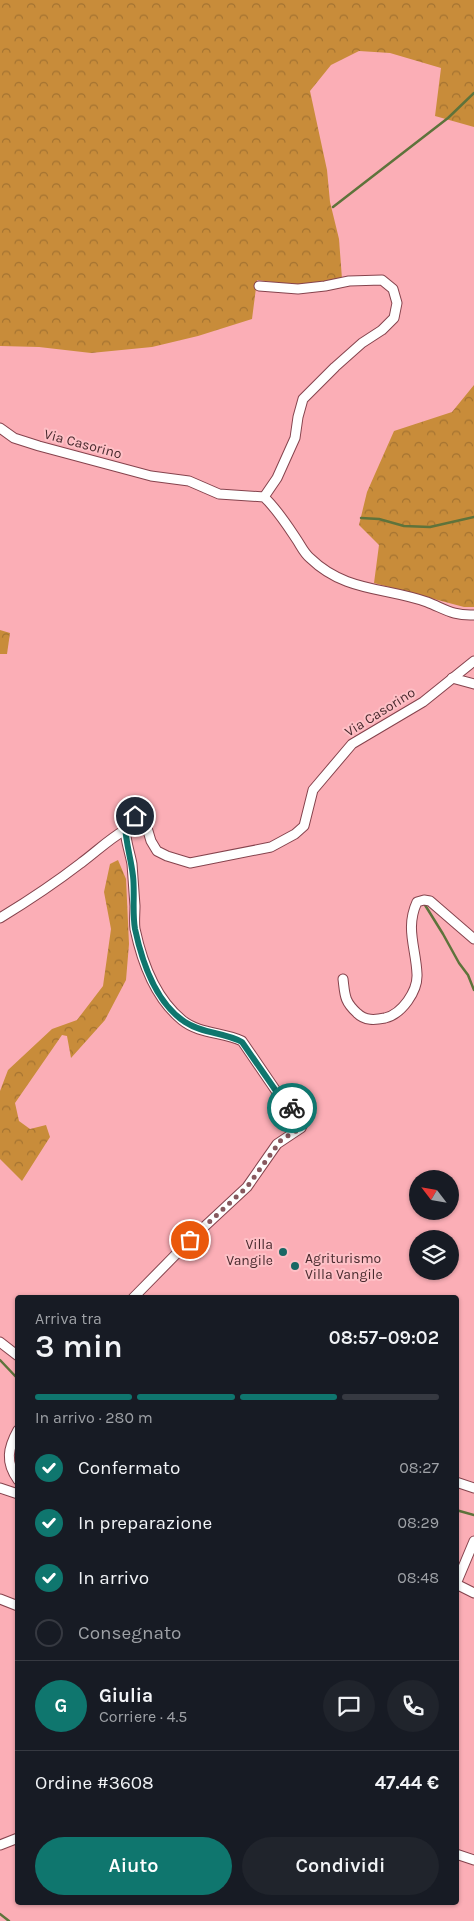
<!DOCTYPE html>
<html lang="it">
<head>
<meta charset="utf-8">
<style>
  body { margin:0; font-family:Karla,sans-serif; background:#20242c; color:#f1f3f6; height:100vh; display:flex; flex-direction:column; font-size:19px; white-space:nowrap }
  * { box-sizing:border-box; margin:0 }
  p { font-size:16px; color:#9ea1a6 }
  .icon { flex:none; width:28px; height:28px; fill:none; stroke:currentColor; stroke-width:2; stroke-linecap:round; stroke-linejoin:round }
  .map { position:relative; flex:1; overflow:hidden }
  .panel { position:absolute; left:15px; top:1295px; width:444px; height:610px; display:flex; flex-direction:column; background:#171b24; border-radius:5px; box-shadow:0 1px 4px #0004 }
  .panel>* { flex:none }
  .needle { width:32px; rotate:301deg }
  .tools { position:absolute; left:409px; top:1170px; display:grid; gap:10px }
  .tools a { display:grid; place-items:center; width:50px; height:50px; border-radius:50%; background:#171b24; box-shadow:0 1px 4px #0004; font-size:25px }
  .pin { position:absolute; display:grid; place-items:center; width:42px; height:42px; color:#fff; margin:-21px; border:2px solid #fff; border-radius:50%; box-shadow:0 1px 5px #0007 }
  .courier { position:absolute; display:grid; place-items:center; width:50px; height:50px; margin:-25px; border:4px solid #0f766e; border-radius:50%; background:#fff; color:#222; box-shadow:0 1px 6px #0007 }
  .head em { font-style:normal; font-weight:600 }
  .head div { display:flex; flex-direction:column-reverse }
  .head { display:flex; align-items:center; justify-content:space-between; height:85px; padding:0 20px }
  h1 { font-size:32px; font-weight:600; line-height:38px }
  .bar { display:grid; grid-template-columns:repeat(4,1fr); gap:8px 5px; align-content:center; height:60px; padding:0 20px }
  .bar i { height:6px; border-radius:4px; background:#363941 }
  .bar .on { background:#0f766e }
  .bar p { grid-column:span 4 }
  .line { display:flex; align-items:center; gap:12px; padding:0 20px; border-top:1px solid #363941 }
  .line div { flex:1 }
  .round { display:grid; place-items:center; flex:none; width:52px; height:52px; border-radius:26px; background:#20242c }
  ol { padding:0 20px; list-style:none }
  li { display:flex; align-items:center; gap:15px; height:55px }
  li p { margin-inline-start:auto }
  li .icon { padding:5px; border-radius:50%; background:#0f766e; color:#fff; stroke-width:4 }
  li:last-child { color:#9ea1a6 }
  li i { width:28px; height:28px; border:2px solid #363941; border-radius:50% }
  .button { display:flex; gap:10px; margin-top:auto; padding:10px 20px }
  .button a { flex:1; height:58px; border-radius:30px; background:#0f766e; color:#fff; font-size:20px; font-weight:600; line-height:58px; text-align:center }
  .button a+a { background:#20242c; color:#f1f3f6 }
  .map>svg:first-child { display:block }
</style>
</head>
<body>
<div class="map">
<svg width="474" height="1921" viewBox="0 0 474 1921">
  <defs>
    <pattern id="forest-crowns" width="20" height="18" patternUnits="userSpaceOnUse" patternTransform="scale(1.25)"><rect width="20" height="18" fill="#c88c3a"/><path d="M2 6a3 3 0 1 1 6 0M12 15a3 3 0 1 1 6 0" fill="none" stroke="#a47331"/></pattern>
  </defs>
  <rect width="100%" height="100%" fill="#fbaeb6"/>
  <g fill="url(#forest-crowns)">
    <path d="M0,0H474V127L435,116L441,68L390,53L359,51L331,65L310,91L327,170L330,202L339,239L342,279L297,285L257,280L252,319L198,336L152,347L91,353L39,347L0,346Z"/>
    <path d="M474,385V607H464L374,583L379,545L359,525L367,492L394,431L452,412Z"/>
    <path d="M0,630L10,633L7,654H0Z"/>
    <path d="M118,860L126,879L129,944L126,980L105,1020L71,1058L67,1036L62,1035L15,1103L19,1121L30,1129L46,1125L50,1137L22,1181L0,1159V1091L8,1070L52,1029L77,1020L103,986L111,929L104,892L110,864Z"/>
  </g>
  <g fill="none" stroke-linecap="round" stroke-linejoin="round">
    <g stroke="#5e733b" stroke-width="2.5">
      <path d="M333,207L448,118L474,93"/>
      <path d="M361,518L379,519L404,526L430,527L474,517"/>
      <path d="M425,905L443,934L459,963L468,975L474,990"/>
      <path d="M0,1360L18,1379"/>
      <path d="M456,1510L474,1515"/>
      <path d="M0,1914L9,1921"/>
    </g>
    <defs>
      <g id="minor">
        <path d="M259,286L298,289L325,286L349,281L382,280L393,289L397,303L394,318L382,330L362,343L335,367L303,399L298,417L295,438L277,478L264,497"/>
        <path d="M0,428L14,438L39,446L151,476L189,481L219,494L264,497C277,509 287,525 297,540C301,546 304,553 310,558C345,592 384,587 427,602C445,609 453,616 474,615"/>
        <path d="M452,678L474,684"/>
        <path d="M0,918C28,901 55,883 81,863C96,852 109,839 125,830"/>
        <path d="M343,979C345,995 344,1001 357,1013C365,1021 375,1020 385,1018C402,1014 418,991 417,974C416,948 405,928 417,902L424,900L430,901L474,939"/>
        <path d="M133,1298L190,1240L247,1187L277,1144L301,1128L304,1122L300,1112L283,1101L242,1041C223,1032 199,1034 182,1020C155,998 142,962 135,929C134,922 135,914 135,906C134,892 133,878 132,864C130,852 123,834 126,823L135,816L143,818L145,821L151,841L157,851L167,856L190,863L271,847L295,834L304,826L313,790L352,744L423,702L474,661"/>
        <path d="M0,1342L18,1356"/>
        <path d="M18,1430C8,1448 5,1462 18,1480"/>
        <path d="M456,1482L474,1488"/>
        <path d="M0,1488L18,1494"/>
        <path d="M456,1584L474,1541"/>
        <path d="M456,1584L474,1593"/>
        <path d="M0,1599L18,1606"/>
        <path d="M0,1845L18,1838"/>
        <path d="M456,1854L474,1860"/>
      </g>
    </defs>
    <use href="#minor" stroke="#85434d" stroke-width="11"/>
    <use href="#minor" stroke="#fff" stroke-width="9"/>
  </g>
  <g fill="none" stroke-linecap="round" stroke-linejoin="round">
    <path stroke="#87585e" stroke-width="5" stroke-dasharray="0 9" d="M190,1240L247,1187L281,1140L301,1128L304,1122L303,1117L300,1112L292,1108"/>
    <path stroke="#0f766e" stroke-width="6" d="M135,816L126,822L125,826C126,843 131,859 133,876C135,893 132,912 135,929C142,962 156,1003 185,1022C203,1034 224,1032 242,1042L283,1101L292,1108"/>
  </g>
  <g fill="#196764" stroke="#fec0c6" stroke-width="2">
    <circle cx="283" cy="1252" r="5"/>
    <circle cx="295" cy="1266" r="5"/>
  </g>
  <g text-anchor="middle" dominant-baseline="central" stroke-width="4" stroke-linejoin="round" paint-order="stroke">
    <g font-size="14" fill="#482a2e" stroke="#fec0c6">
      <text transform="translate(83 444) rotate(15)">Via Casorino</text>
      <text transform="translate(380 712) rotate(-32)">Via Casorino</text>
    </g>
    <g font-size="14" fill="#482a2e" stroke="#fec0c6" text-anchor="end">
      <text x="273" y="1244">Villa<tspan x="273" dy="16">Vangile</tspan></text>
      <text x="305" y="1258" text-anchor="start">Agriturismo<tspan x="305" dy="16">Villa Vangile</tspan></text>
    </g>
  </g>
</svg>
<div class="tools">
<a><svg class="needle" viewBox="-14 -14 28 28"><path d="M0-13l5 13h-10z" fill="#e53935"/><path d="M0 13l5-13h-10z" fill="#9ea1a6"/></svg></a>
<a><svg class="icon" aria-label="layers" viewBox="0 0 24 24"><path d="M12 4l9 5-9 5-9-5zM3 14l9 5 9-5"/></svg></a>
</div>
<div class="pin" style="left:190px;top:1240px;background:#ea580c"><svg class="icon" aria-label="bag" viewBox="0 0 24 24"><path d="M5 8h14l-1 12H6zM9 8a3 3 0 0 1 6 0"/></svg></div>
<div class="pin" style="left:135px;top:816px;background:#1f2937"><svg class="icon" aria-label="home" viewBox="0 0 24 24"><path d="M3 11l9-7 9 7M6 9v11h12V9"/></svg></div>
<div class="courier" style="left:292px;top:1108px"><svg class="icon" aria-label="bike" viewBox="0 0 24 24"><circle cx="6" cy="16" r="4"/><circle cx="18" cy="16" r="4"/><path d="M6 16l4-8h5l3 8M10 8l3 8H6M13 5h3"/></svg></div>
<section class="panel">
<div class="head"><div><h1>3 min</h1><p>Arriva tra</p></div><em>08:57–09:02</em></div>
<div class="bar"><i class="on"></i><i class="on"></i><i class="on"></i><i></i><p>In arrivo · 280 m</p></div>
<ol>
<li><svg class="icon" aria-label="check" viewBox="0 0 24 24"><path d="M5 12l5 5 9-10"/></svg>Confermato<p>08:27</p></li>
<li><svg class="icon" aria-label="check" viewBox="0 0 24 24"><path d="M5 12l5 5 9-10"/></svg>In preparazione<p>08:29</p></li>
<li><svg class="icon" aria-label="check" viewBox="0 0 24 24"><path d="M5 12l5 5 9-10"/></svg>In arrivo<p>08:48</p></li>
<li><i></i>Consegnato</li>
</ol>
<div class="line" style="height:90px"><b class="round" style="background:#0f766e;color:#fff">G</b><div><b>Giulia</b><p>Corriere · 4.5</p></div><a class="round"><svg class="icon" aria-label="chat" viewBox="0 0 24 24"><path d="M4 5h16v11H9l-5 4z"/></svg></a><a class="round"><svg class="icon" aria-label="phone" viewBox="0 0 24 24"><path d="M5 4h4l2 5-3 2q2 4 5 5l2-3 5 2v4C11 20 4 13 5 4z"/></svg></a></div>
<div class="line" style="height:65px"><div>Ordine #3608</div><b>47.44 €</b></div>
<div class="button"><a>Aiuto</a><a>Condividi</a></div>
</section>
</div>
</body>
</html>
